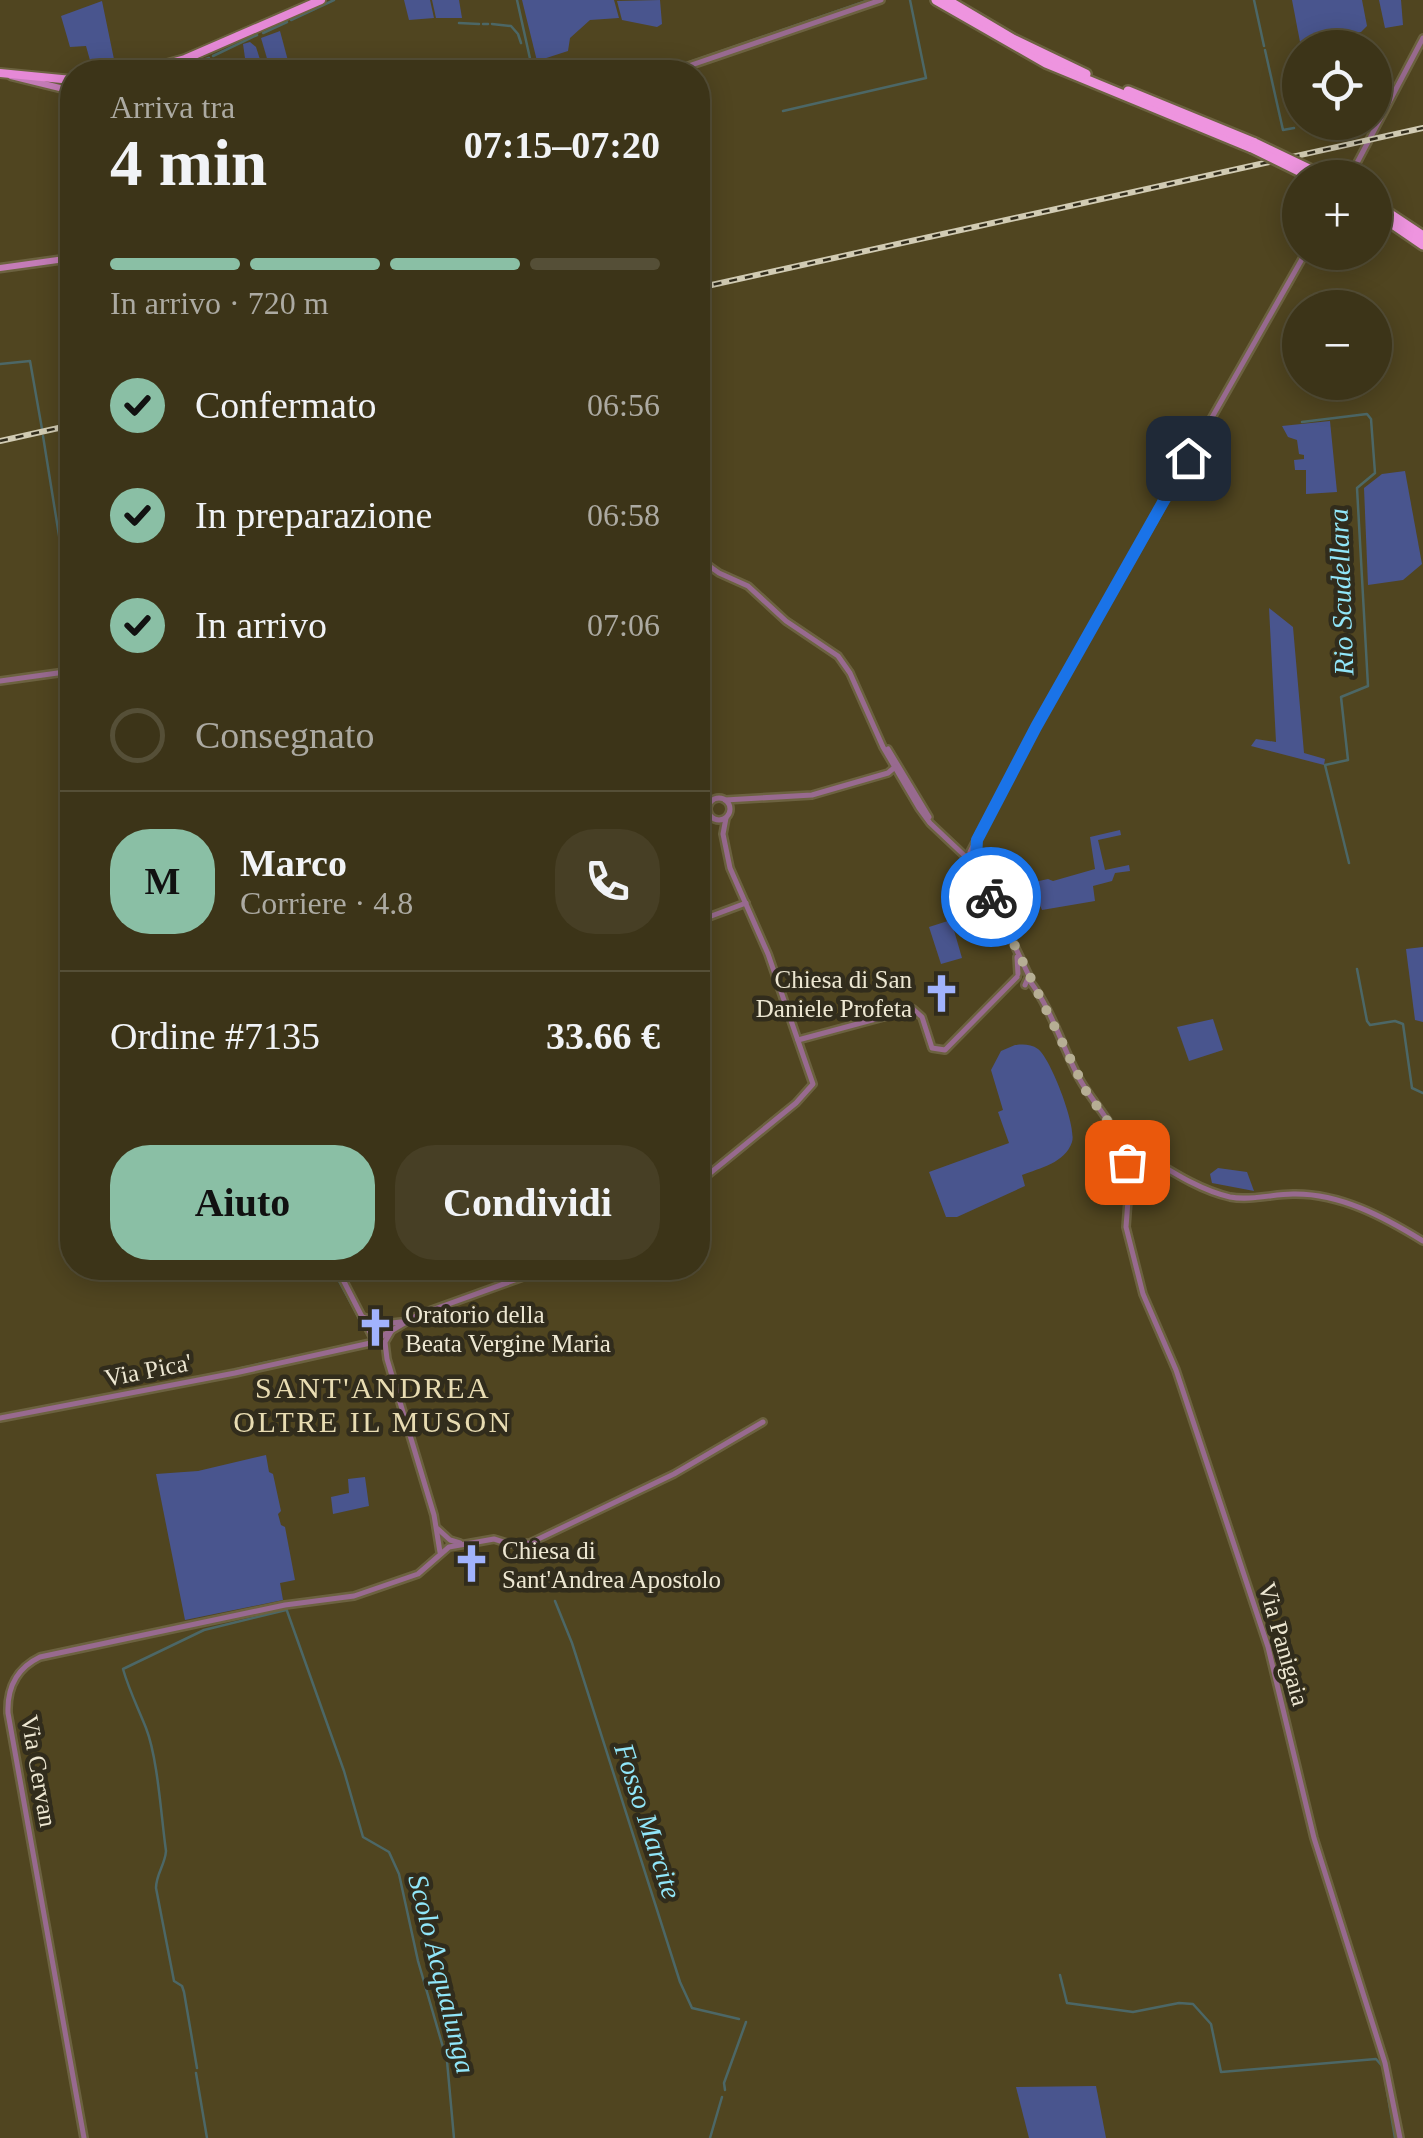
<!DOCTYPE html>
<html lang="it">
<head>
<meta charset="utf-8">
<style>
  body { margin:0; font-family:"Times New Roman",serif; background:#473f25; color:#f1f3f6; height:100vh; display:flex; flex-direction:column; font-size:38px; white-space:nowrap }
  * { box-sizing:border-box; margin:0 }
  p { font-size:32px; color:#acaaa2 }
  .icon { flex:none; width:55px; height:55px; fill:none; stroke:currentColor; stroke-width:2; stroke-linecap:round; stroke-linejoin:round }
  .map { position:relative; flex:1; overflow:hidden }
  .side { position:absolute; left:60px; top:60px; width:650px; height:1220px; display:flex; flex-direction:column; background:#3c3418; border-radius:40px; box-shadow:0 5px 25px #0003,0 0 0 2px #554f37 }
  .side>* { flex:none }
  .controls { position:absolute; left:1282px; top:30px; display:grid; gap:20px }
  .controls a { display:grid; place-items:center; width:110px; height:110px; border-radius:50%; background:#3c3418; box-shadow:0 5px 25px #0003,0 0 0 2px #554f37; font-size:50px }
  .pin { position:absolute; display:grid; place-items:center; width:85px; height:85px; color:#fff; margin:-42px; border-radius:20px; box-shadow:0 5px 15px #0006 }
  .courier { position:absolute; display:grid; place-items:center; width:100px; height:100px; margin:-50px; border:8px solid #1a73e8; border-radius:50%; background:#fff; color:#222; box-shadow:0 2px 12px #0007 }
  .overview em { font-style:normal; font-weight:600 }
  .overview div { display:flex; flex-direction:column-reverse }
  .overview { display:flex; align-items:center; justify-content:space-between; height:170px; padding:0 50px }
  h1 { font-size:65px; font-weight:600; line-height:75px }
  .bar { display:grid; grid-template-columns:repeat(4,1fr); gap:15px 10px; align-content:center; height:120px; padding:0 50px }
  .bar i { height:12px; border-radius:8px; background:#554f37 }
  .bar .selected { background:#8abfa5 }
  .bar p { grid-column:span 4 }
  .line { display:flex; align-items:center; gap:25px; padding:0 50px; border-top:2px solid #554f37 }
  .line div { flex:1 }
  .round { display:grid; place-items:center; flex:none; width:105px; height:105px; border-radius:40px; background:#473f25 }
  ol { padding:0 50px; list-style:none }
  li { display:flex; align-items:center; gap:30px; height:110px }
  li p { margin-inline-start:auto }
  li .icon { padding:10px; border-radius:50%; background:#8abfa5; color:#111; stroke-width:4 }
  li:last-child { color:#acaaa2 }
  li i { width:55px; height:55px; border:5px solid #554f37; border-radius:50% }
  .button { display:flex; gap:20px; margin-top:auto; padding:20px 50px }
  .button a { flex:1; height:115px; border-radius:40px; background:#8abfa5; color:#111; font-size:40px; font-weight:600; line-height:115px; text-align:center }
  .button a+a { background:#473f25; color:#f1f3f6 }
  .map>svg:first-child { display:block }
</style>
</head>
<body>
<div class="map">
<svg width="1423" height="2138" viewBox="0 0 1423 2138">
  <rect width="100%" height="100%" fill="#504520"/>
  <g fill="#49558e">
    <path d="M404,0H430L434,18L409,20Z"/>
    <path d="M432,0H459L462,18H436Z"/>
    <path d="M522,0H614L619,18L590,20L570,38L568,51L537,61Z"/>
    <path d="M660,0L662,24L657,27L622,20L617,1Z"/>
    <path d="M1292,0H1362L1367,26L1361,32L1300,42Z"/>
    <path d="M1379,0H1401L1403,25L1385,28Z"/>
    <path d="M102,1L116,69L93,71L86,46L70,47L61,16Z"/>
    <path d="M280,31L291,72H271L261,38Z"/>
    <path d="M250,42L256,47L264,72H247L243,44Z"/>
    <path d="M1330,421L1337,492L1306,494V470H1295L1294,460L1304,459V455L1299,454L1297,440L1288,437L1282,426Z"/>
    <path d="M1405,471L1422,564L1403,580L1368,585L1364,488L1382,474Z"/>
    <path d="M1269,608L1293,627L1304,753L1325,759L1324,765L1251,746L1256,739L1276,742Z"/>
    <path d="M1120,830L1121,835L1098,840L1105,870L1129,865L1130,871L1115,873L1112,881L1093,886L1095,901L1042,910L1030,883L1048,879L1053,881L1095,869L1090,837Z"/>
    <path d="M951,920L962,958L941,964L929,927Z"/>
    <path d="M1423,947V1022L1415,1020L1406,949Z"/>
    <path d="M1213,1019L1223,1050L1189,1061L1177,1027Z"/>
    <path d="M1015,1045C1023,1044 1031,1044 1038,1049C1051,1059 1077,1127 1072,1142C1065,1163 1040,1168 1022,1175L1025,1186L957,1217H946L929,1172L1009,1143L998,1112L1003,1110L991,1070L1001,1051Z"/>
    <path d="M1218,1168L1247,1172L1254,1191L1212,1183L1210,1174Z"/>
    <path d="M266,1455L269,1472L273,1474L281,1511L278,1514L281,1525L285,1527L295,1580L280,1583L283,1600L185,1620L156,1474L198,1471Z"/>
    <path d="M365,1477L369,1506L333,1514L331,1497L349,1493L348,1479Z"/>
    <path d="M1096,2086L1106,2138H1029L1016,2087Z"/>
  </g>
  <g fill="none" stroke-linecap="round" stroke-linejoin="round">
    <g stroke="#4c6766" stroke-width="2.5">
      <path d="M517,0L533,72"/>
      <path d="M1254,0L1264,46"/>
      <path d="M291,20L334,0"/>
      <path d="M459,23L479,24"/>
      <path d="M483,24H488"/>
      <path d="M492,24L511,26L518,34L521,43"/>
      <path d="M263,33L287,22"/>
      <path d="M1265,50L1283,130L1294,128"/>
      <path d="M213,56L257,35"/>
      <path d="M165,72L209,58"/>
      <path d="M661,72L869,0"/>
      <path d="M783,111L926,78L910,0"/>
      <path d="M0,364L30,361L42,429"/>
      <path d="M1302,422L1367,414L1371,419L1375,473L1357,488L1368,686L1341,697L1348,760L1325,765L1349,863"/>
      <path d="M43,436L66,579L72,578"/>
      <path d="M1357,969L1367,1021L1370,1025L1395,1021L1403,1024L1412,1088L1423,1093"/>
      <path d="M332,1268L361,1322"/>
      <path d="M233,1370L272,1361"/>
      <path d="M555,1601L572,1643L680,1982L692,2008L739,2019"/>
      <path d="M286,1608L344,1771L363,1837L389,1852L399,1874L418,1961L447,2061L454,2138"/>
      <path d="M1060,1975L1067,2003L1133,2012L1179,2003L1193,2004L1211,2024L1221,2072L1376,2059L1383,2067L1395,2138"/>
      <path d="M197,2068L184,1992L182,1986L174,1981L156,1888C156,1874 165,1865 166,1851C161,1816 158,1759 146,1728C138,1708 129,1690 123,1669L204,1630L286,1610"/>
      <path d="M196,2073L207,2138"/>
      <path d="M725,2090L724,2083L746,2022"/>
      <path d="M710,2138L722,2097"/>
    </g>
    <defs>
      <g id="tertiary">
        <path d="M671,72L881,0"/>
        <path d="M1349,178L1423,38"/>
        <path d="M698,558L719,573L748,586L786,621L838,656L850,673L883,747L919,808L930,823L966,857"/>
        <path d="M0,681L72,671"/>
        <path d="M888,749L929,817"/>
        <circle cx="719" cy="809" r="11"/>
        <path d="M725,800L812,795L888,773L895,767"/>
        <path d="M698,807L709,804"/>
        <path d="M977,845L978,869L1029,976L1025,985"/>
        <path d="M970,852L1036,727L1306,252"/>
        <path d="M698,921L746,903"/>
        <path d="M1017,957L1018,974"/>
        <path d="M1029,980C1051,1008 1062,1046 1079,1078C1092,1102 1115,1124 1123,1151"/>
        <path d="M798,1040L913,1009L922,1017L932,1048L945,1050L1017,977"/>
        <circle cx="1129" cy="1151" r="5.5"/>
        <path d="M1133,1148C1164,1166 1195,1189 1230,1197C1251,1201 1272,1194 1293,1194C1340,1193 1384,1217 1423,1241"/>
        <path d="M1124,1155L1129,1187L1126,1227L1143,1294L1176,1370L1268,1647L1314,1838L1385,2063L1400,2138"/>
        <path d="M704,1187L698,1183L796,1103L813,1084L768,954L730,868L723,834L726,818"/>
        <path d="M704,1187L706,1203"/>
        <path d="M337,1268L374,1340"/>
        <path d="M363,1317L382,1324L401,1322"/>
        <path d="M392,1330L385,1342L387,1359L434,1515L440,1552"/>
        <path d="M379,1338L418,1315L548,1268"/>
        <path d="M0,1418L235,1373L375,1342"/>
        <path d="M438,1529L450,1540L460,1543"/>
        <path d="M84,2138L8,1713C7,1688 17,1668 40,1657L285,1605L354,1596L418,1574L449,1547L494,1539L510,1544L530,1543L674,1474L763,1422"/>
      </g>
      <g id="secondary">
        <path d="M11,76L72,91"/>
        <path d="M0,268L72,258"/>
      </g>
      <g id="primary">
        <path d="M138,72L185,59L321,0"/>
        <path d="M0,73L72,80"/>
      </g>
      <g id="trunk">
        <path d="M936,0L1046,63L1252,148"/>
        <path d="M947,0L1013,39L1086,74"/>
        <path d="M1128,91L1255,143"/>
        <path d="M1375,204L1423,236"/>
        <path d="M1375,212L1423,245"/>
      </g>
    </defs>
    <use href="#tertiary" stroke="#6c6240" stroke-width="10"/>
    <use href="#secondary" stroke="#6c6240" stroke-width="11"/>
    <use href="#primary" stroke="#6c6240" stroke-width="12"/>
    <use href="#trunk" stroke="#6c6240" stroke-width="14"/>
    <use href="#tertiary" stroke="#986a8f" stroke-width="5"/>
    <use href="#secondary" stroke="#c47cb7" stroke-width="6"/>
    <use href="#primary" stroke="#e589d6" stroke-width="8"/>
    <use href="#trunk" stroke="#ee94df" stroke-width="9"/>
    <defs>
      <g id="rail">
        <path d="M698,288L1423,128"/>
        <path d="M0,441L72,425"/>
      </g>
    </defs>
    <use href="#rail" stroke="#d1cbb3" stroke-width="6"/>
    <use href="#rail" stroke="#312c1c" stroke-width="2.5" stroke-dasharray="8" stroke-linecap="butt"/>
    <defs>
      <g id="trunk-bridge">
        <path d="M1255,143L1328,178"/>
        <path d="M1252,148L1313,178"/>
      </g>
    </defs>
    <use href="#trunk-bridge" stroke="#6c6240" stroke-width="14" stroke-linecap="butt"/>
    <use href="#trunk-bridge" stroke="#ee94df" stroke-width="9"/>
  </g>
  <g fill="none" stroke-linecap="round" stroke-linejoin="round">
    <path stroke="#b6ae94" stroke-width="10" stroke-dasharray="0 18" d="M991,897L1086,1091L1119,1137L1133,1148L1128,1166L1127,1162"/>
    <path stroke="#1a73e8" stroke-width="12" d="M991,897L976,858L977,840L1036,727L1188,458"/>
  </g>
  <defs>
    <symbol id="church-bare" viewBox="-9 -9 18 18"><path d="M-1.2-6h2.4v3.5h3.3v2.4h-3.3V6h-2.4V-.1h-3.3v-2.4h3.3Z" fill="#a1b3fd" stroke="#312c1c" stroke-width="2.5" paint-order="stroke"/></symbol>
  </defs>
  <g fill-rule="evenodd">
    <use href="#church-bare" x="914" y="966" width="55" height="55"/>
    <use href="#church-bare" x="348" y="1300" width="55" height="55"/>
    <use href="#church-bare" x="444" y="1536" width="55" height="55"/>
  </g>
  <g text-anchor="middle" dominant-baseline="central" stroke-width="9" stroke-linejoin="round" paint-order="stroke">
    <g font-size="25" fill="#ede7d2" stroke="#312c1c" text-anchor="start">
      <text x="912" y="979" text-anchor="end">Chiesa di San<tspan x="912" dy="29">Daniele Profeta</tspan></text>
      <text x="405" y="1314">Oratorio della<tspan x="405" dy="29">Beata Vergine Maria</tspan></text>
      <text x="502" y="1550">Chiesa di<tspan x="502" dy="29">Sant'Andrea Apostolo</tspan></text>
    </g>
    <g font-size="25" fill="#ede7d2" stroke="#312c1c">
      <text transform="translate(148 1370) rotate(-11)">Via Pica'</text>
      <text transform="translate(1284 1644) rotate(74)">Via Panigaia</text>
      <text transform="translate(39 1771) rotate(80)">Via Cervan</text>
    </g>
    <g font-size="28" font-style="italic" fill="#91e6f9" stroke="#312c1c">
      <text transform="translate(1341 592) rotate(-92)">Rio Scudellara</text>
      <text transform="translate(648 1821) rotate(72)">Fosso Marcite</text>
      <text transform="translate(442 1974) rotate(76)">Scolo Acqualunga</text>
    </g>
    <g font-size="30" letter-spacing="2.5" fill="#e8dcb2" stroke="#312c1c">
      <text x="373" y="1387">SANT'ANDREA<tspan x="373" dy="34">OLTRE IL MUSON</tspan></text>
    </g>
  </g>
</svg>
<div class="controls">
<a><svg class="icon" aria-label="locate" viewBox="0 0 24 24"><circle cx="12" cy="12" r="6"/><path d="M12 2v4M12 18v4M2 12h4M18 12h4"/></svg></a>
<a>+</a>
<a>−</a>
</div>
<div class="pin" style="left:1127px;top:1162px;background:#ea580c"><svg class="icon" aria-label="bag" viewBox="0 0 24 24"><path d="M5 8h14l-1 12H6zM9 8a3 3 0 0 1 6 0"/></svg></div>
<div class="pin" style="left:1188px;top:458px;background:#1f2937"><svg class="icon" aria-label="home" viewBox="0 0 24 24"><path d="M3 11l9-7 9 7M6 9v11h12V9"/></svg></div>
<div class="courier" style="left:991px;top:897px"><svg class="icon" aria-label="bike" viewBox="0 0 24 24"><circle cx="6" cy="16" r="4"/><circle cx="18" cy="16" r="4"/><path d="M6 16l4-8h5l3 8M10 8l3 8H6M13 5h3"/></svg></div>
<section class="side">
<div class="overview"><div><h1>4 min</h1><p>Arriva tra</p></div><em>07:15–07:20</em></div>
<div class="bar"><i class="selected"></i><i class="selected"></i><i class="selected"></i><i></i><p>In arrivo · 720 m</p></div>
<ol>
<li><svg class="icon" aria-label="check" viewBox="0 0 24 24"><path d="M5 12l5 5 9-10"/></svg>Confermato<p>06:56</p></li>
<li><svg class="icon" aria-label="check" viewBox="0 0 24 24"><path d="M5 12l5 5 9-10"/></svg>In preparazione<p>06:58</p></li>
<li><svg class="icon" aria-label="check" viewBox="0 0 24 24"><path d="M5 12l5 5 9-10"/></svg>In arrivo<p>07:06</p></li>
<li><i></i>Consegnato</li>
</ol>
<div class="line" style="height:180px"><b class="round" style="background:#8abfa5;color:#111">M</b><div><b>Marco</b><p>Corriere · 4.8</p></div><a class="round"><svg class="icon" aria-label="phone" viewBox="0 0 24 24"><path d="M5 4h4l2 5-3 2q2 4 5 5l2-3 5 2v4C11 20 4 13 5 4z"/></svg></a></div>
<div class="line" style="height:130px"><div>Ordine #7135</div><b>33.66 €</b></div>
<div class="button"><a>Aiuto</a><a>Condividi</a></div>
</section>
</div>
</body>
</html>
